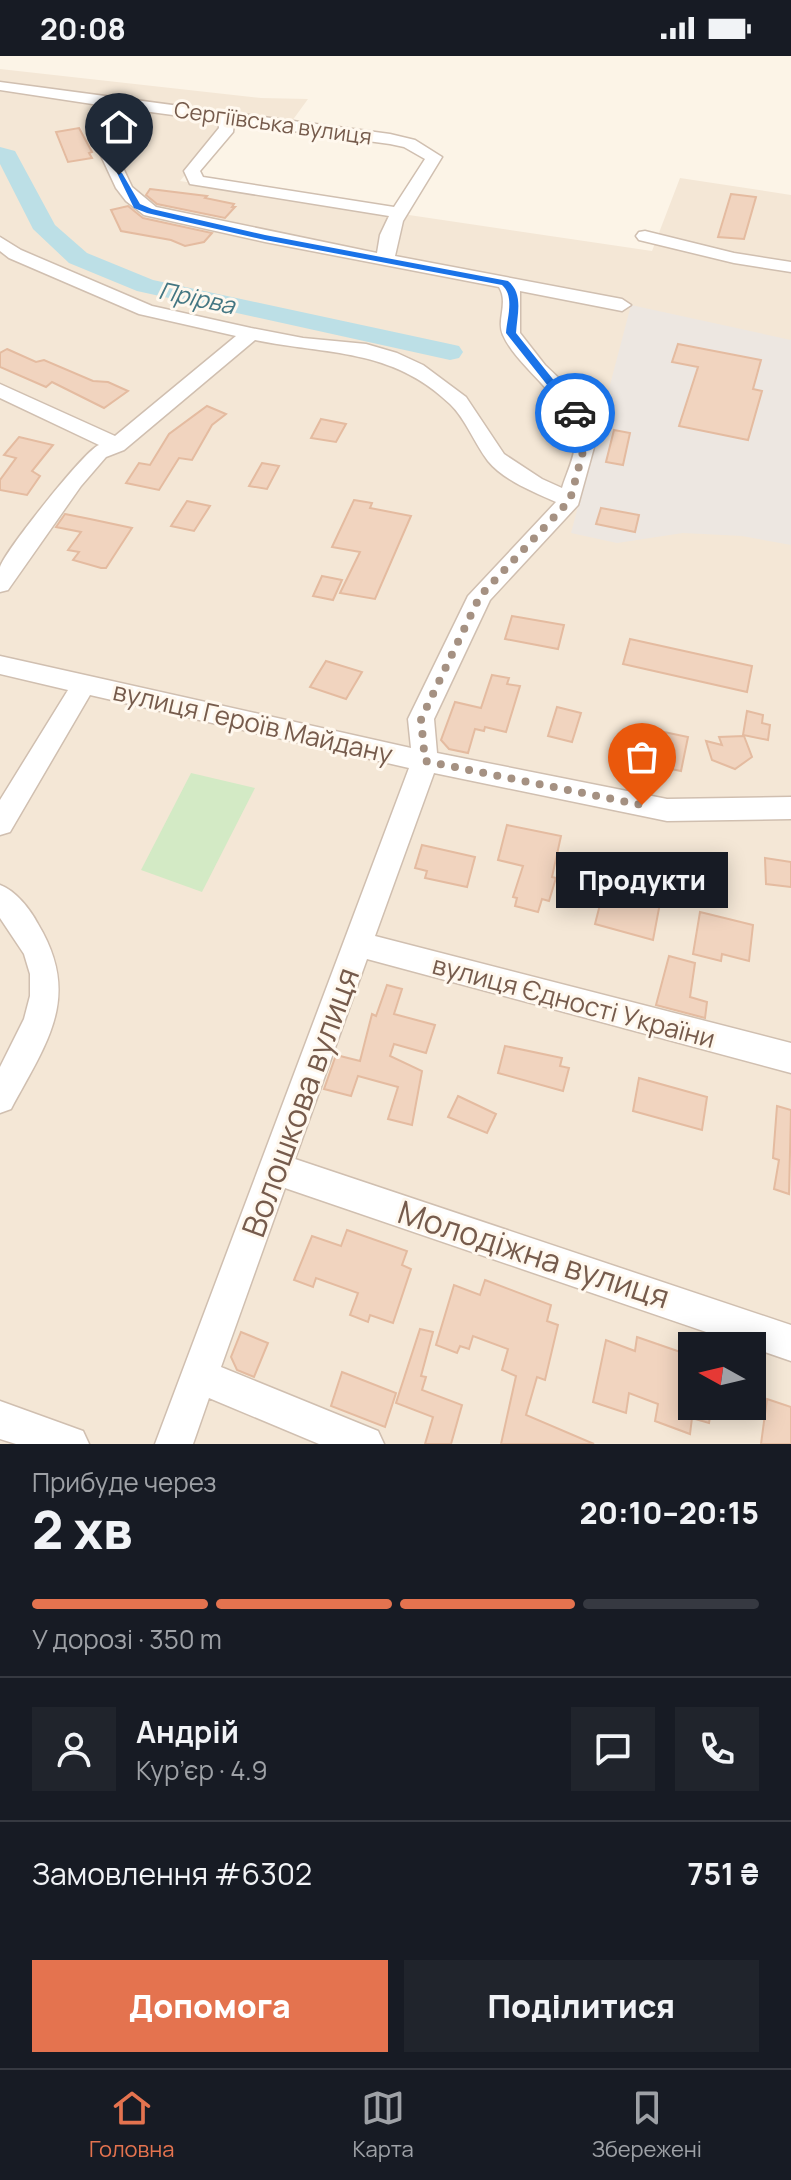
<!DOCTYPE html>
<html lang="uk">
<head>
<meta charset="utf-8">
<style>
  body { margin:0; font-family:Manrope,sans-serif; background:#20242c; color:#f1f3f6; height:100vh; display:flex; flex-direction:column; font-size:30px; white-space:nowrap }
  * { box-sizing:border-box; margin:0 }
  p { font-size:26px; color:#9ea1a6 }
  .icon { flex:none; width:44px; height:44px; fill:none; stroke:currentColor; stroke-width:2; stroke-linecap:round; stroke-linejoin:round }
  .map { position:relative; height:1388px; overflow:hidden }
  .side { display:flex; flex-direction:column; background:#171b24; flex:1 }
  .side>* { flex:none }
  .needle { width:52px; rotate:278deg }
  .buttons { position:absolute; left:678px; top:1276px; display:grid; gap:16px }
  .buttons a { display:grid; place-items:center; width:88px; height:88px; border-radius:0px; background:#171b24; box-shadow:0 4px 20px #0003; font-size:40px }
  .pin { position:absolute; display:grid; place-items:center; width:68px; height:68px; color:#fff; margin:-82px -34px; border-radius:50% 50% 50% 0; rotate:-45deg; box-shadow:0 0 8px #0007 }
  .pin .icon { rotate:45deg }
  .courier { position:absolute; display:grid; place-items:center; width:80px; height:80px; margin:-40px; border:6px solid #1a73e8; border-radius:50%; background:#fff; color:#222; box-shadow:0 2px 10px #0007 }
  .bubble { position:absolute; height:56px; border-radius:0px; background:#171b24; box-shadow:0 4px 20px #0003; font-size:26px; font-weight:800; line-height:56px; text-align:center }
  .head em { font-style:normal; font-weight:800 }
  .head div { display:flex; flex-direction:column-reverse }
  .head { display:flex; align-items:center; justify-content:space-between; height:136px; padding:0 32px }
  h1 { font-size:52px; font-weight:800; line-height:60px }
  .bar { display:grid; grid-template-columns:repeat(4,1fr); gap:12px 8px; align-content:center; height:96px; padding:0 32px }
  .bar i { height:10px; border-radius:6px; background:#363941 }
  .bar .on { background:#e4734f }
  .bar p { grid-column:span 4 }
  .line { display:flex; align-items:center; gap:20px; padding:0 32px; border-top:2px solid #363941 }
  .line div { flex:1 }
  .round { display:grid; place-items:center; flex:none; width:84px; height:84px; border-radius:0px; background:#20242c }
  .action { display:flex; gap:16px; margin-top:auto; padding:16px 32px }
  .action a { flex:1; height:92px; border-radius:0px; background:#e4734f; color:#fff; font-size:32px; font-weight:800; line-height:92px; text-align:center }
  .action a+a { background:#20242c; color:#f1f3f6 }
  .status { display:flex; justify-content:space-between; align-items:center; height:56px; padding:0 40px; background:#171b24; direction:ltr }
  .status svg { height:22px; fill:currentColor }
  .tabs { display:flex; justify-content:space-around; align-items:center; height:112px; border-top:2px solid #363941; background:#171b24; font-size:22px; color:#9ea1a6 }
  .tabs a { display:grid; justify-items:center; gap:4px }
  .tabs .on { color:#e4734f }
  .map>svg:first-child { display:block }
</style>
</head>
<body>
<div class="status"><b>20:08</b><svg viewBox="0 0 49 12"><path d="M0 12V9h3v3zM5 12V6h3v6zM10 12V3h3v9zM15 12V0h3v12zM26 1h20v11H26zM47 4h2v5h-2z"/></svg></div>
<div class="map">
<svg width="791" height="1388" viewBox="0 0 791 1388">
  <rect width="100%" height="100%" fill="#fcf4e7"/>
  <path fill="#f4e7d6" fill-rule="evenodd" d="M0,13L261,42L308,43L292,65L236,58L180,125L652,195L680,122L791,139V1388H0ZM692,1290H752V1350H692Z"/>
  <path fill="#ede7e1" d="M631,249L791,284V489L742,480L683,477L617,487L571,477Z"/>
  <path fill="#d3eac5" d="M191,717L255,732L202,836L141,814Z"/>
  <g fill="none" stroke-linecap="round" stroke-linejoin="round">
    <path fill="#bcdfe6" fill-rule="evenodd" d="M0,91L15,95L55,169L87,197L153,224L450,288L459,290L463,296L459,302L450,304L137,235L69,207L33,173L0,108Z"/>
  </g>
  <g fill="#f1d4bf" stroke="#e4bba0" stroke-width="2">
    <path d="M79,72L92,96L89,97L92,102L68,106L56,76Z"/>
    <path d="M150,133L207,140L205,142L234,148L232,151H235L225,162L157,148L146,139Z"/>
    <path d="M731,138L756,141L744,183L718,181Z"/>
    <path d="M128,150L143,162L212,177L204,186L185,190L171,184L121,175L111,154Z"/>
    <path d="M678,288L761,304L753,333L762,335L748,384L679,370L698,311L672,306Z"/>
    <path d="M7,293L36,306L44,304L93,325L108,326L128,335L104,352L52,326L46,331L0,311V297Z"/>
    <path d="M207,350L226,358L212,369L192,404L179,402L159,434L126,427L139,407L150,409L169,378Z"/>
    <path d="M321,363L346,368L336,386L311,382Z"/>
    <path d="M614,374L630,377L623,409L606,406Z"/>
    <path d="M19,381L53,389L32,415L40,420L27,439L0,434V424L16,402L4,399Z"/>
    <path d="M262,407L279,410L267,433L249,430Z"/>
    <path d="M354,444L372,447L370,452L411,460L375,543L340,537L360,496L332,491Z"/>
    <path d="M187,445L210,450L194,475L171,470Z"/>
    <path d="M601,452L639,459L635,476L596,468Z"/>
    <path d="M65,458L90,463L132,472L106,512H101L73,504L79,496L68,494L81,476L56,471Z"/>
    <path d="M322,520L342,524L333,544L313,540Z"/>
    <path d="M512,560L564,569L558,593L505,583Z"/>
    <path d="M630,583L752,610L747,636L623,608Z"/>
    <path d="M326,605L362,616L346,643L310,631Z"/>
    <path d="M492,619L509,622L507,628L520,630L506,676L485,671L484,675L475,673L468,697L449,693L441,684L455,646L481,652Z"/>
    <path d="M557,651L581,657L572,686L548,680Z"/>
    <path d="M747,655L763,659L762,667L770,669L768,684L743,679Z"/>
    <path d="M645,672L688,681L681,715L637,706Z"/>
    <path d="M744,680L752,701L735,713L712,704L706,685L722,689L719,681Z"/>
    <path d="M507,769L561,780L552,821L556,822L549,845L542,843L538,856L515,850L517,842L513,841L523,810L498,804Z"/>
    <path d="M422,789L475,801L467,831L425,822L427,815L415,812Z"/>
    <path d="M765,802L791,806V831L766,828Z"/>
    <path d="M604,833L660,847L653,884L595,868Z"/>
    <path d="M700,856L753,869L749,905L722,898L721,905L693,898Z"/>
    <path d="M669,900L695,907L690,941L707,946L705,962L656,949Z"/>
    <path d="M387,929L402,933L394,958L435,969L426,997L394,988L390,1000L422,1015L412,1069L388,1063L398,1031L358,1020L351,1040L324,1033L336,999L360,1005L372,958L376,960Z"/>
    <path d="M505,990L562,1002L560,1010L569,1012L563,1035L498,1017Z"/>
    <path d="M639,1022L707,1041L702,1074L633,1055Z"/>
    <path d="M458,1040L496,1058L487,1077L448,1061Z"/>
    <path d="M777,1050L791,1054L789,1138L774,1133L779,1104L773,1102Z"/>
    <path d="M347,1174L407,1195L402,1209L411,1213L393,1267L370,1259L368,1266L350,1259L358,1237L316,1222L313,1231L294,1224L312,1180L341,1190Z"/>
    <path d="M485,1224L551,1249L547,1265L558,1269L545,1324L537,1321L526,1359L594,1388H501L516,1320L502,1314L508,1293L473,1280L469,1293L460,1290L457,1297L436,1289L454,1229L480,1239Z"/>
    <path d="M420,1273L433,1276L421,1320L426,1321L422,1334L462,1349L451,1388H425L433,1361L396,1347Z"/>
    <path d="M241,1276L268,1287L254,1321L237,1314L231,1301Z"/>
    <path d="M637,1281L692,1300V1350H712L709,1367L692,1362L690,1378L655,1365L658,1348L629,1337L626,1357L593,1346L606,1284L635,1295Z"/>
    <path d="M342,1316L396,1337L385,1371L331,1350Z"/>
    <path d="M767,1343L791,1351V1388H761Z"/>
  </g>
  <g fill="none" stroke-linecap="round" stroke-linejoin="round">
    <defs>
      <g id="minor">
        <path d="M0,26L390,78L415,84L442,101L403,165L395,200L622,243L631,249L622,255L520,235V277L545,309L566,329L584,355L596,384L578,449L490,544L434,663L437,697L667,743L791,741V763L667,765L434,717L375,880L791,987V1017L367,903L295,1103L791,1269V1305L285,1132L221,1311L378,1375L384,1388H319L209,1342L193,1388H155L409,712L90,639L10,776L0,779V744L68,634L0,618V600L411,692L408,663L468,540L556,446C534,436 503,424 488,405C474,387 466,363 450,348C392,292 328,299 255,284L124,394L106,401L81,430L8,534L0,536C0,529 0,517 0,511C5,495 85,394 99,389L0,342V328L115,380L236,280L139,258L9,202L0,195V181L21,194L152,250L251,272L303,282L366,288L397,297L423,309L466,341L504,398L542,423L562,432C566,418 576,399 575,385C574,347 517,312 503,279C496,264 509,247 499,231L265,186L144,159L126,145L116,132L90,76L88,67L99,49L0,34ZM113,51L218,65L219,72L184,115L190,128L389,160L380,179L377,197L156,151L132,131L106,76L104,67ZM234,67L390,88L404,91L425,103L394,151L203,121L200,115L233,76Z"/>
        <path d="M645,175L734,197L791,206V216L734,207L639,184L636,180L639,176Z"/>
        <path d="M0,829C16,835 30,853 38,868C82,941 47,986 11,1053L0,1057V1011L24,963L30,940V918L24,898L0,862Z"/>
        <path d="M0,1345L83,1375L89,1388H16L0,1383Z"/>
      </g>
    </defs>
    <use href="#minor" stroke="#d0bfb0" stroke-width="3"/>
    <use href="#minor" fill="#fff" fill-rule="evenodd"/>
  </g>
  <path fill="#1a73e8" d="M117,117H122L140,148L152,153L265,179L508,225C524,238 517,259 516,277L580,357L571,359L506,277C507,262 515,240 502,229L265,184L147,157L134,152Z"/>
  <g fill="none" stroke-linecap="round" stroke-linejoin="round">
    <path stroke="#a59182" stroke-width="8" stroke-dasharray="0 14.4" d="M575,357L586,384L570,444L480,540L421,663L425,705L642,749"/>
  </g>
  <g text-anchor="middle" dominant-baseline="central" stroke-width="6" stroke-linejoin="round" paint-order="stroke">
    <g font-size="22" fill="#765b4c" stroke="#fff8ee">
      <text transform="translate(273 67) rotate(8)">Сергіївська вулиця</text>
    </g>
    <g font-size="24" font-style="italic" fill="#437682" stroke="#fff8ee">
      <text transform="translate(197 241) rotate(12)">Прірва</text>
    </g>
    <g font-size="26" fill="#765b4c" stroke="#fff8ee">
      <text transform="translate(253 666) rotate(13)">вулиця Героїв Майдану</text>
      <text transform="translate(574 945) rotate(15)">вулиця Єдності України</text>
    </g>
    <g font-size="32" fill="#765b4c" stroke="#fff8ee">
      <text transform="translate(300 1046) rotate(-70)">Волошкова вулиця</text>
      <text transform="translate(534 1198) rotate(18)">Молодіжна вулиця</text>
    </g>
  </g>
</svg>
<div class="buttons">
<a><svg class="needle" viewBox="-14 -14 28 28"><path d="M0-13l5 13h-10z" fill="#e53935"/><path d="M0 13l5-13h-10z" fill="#9ea1a6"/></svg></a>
</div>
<div class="pin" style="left:642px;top:749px;background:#ea580c"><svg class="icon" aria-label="bag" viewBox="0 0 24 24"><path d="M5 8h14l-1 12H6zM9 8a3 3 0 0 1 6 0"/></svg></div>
<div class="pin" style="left:119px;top:119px;background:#1f2937"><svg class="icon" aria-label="home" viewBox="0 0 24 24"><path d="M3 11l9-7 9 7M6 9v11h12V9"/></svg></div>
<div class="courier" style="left:575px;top:357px"><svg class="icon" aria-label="car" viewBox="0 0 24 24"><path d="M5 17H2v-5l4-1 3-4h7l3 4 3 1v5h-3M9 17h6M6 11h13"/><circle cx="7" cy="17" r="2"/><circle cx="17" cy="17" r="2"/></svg></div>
<div class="bubble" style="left:556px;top:796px;width:172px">Продукти</div>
</div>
<section class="side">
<div class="head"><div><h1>2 хв</h1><p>Прибуде через</p></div><em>20:10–20:15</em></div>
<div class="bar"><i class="on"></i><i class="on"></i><i class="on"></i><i></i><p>У дорозі · 350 m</p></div>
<div class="line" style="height:144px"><a class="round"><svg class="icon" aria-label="person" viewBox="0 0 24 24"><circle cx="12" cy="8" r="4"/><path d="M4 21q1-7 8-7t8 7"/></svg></a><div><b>Андрій</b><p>Кур’єр · 4.9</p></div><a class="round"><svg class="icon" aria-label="chat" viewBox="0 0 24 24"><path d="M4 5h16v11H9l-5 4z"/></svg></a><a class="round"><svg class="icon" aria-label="phone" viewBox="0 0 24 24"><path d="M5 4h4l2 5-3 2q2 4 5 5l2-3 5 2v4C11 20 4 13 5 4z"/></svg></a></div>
<div class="line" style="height:104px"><div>Замовлення #6302</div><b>751 ₴</b></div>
<div class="action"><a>Допомога</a><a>Поділитися</a></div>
</section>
<nav class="tabs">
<a class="on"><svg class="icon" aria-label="home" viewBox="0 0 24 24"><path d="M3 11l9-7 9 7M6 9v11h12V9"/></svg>Головна</a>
<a><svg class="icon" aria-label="map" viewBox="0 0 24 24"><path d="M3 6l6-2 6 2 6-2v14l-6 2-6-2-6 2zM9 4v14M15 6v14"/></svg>Карта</a>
<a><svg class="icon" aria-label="saved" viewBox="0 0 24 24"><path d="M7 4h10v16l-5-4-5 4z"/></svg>Збережені</a>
</nav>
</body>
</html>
